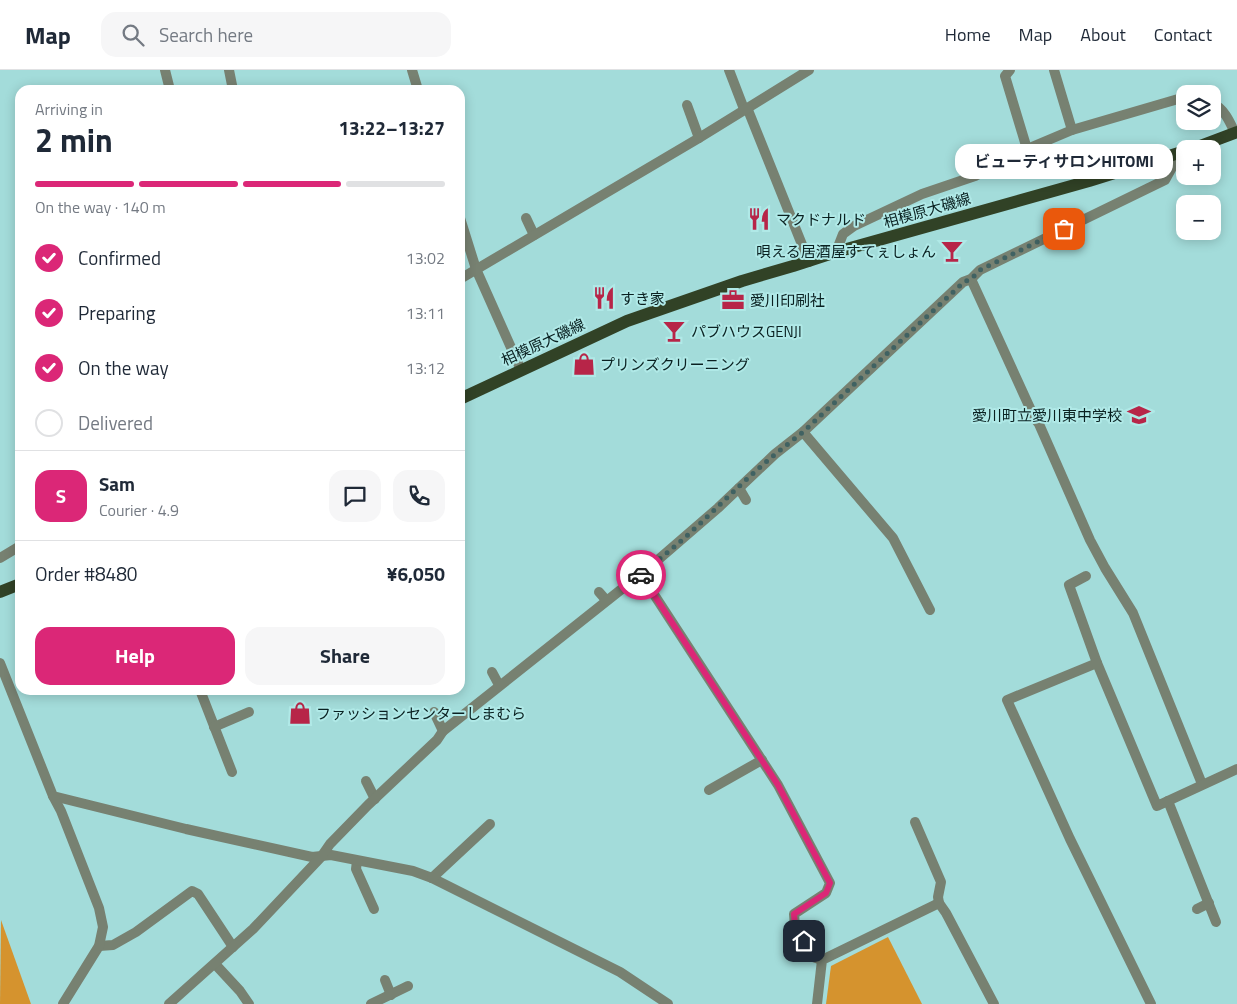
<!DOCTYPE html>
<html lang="en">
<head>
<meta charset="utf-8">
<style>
  body { margin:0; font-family:"Titillium Web","Noto Sans JP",sans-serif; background:#f6f6f7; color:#1f2937; height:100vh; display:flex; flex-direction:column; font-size:19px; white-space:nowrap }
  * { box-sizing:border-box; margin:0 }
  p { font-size:16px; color:#747a83 }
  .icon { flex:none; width:28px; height:28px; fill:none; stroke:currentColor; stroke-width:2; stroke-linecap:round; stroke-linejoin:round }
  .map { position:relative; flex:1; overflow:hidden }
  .panel { position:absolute; left:15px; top:15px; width:450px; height:610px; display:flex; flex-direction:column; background:#fff; border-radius:15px; box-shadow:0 2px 12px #0003 }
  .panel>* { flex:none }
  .tools { position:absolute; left:1176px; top:15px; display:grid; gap:10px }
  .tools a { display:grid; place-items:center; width:45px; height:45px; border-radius:10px; background:#fff; box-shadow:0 2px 12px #0003; font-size:25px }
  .pin { position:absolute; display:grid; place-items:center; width:42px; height:42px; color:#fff; margin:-21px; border-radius:10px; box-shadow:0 2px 8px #0006 }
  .courier { position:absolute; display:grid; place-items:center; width:50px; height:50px; margin:-25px; border:4px solid #db2777; border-radius:50%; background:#fff; color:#222; box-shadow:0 1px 6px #0007 }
  .bubble { position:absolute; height:35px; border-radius:15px; background:#fff; box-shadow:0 2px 12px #0003; font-size:16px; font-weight:700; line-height:35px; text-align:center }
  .summary em { font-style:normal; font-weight:700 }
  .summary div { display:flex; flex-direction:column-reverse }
  .summary { display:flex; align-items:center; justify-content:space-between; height:85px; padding:0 20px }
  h1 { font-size:32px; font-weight:700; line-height:38px }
  .bar { display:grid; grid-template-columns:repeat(4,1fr); gap:8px 5px; align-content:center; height:60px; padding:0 20px }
  .bar i { height:6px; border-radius:4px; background:#e0e1e3 }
  .bar .current { background:#db2777 }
  .bar p { grid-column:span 4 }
  .line { display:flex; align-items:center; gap:12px; padding:0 20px; border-top:1px solid #e0e1e3 }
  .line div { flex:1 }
  .round { display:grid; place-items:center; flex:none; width:52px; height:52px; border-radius:15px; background:#f6f6f7 }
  ol { padding:0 20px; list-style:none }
  li { display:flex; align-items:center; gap:15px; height:55px }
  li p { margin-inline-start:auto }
  li .icon { padding:5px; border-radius:50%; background:#db2777; color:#fff; stroke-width:4 }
  li:last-child { color:#747a83 }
  li i { width:28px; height:28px; border:2px solid #e0e1e3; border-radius:50% }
  .button { display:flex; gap:10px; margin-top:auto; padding:10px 20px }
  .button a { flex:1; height:58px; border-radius:15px; background:#db2777; color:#fff; font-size:20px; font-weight:700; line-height:58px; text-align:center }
  .button a+a { background:#f6f6f7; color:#1f2937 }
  header { display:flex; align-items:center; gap:30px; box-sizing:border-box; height:70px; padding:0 25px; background:#fff; border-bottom:1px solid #e0e1e3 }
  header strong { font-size:24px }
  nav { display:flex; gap:28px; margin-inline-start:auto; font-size:18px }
  .search { width:350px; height:45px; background:#f6f6f7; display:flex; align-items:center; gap:12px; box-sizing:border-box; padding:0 18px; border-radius:15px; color:#747a83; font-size:19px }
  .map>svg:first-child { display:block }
</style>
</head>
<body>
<header>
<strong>Map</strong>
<div class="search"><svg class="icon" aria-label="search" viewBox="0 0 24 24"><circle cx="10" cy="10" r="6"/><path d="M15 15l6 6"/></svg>Search here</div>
<nav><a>Home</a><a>Map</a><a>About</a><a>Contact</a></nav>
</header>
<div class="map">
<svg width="1237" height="934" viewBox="0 0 1237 934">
  <rect width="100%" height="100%" fill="#a3dcda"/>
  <g fill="#d5932e">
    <path d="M1,850L31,934H0Z"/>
    <path d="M888,867L922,934H826L831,896Z"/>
  </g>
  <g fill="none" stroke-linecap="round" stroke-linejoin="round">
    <g stroke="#778171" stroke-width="10">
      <path d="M1010,0L1005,6L1027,79"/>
      <path d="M1054,0L1072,60"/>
      <path d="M687,35L699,68"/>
      <path d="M526,148L534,165"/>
      <path d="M803,362L893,468L930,540"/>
      <path d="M739,418L746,430"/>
      <path d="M1086,506L1069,515L1097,593"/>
      <path d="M599,522L606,530"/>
      <path d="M492,602L499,615"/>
      <path d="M200,620L232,702"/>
      <path d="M434,642L443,661"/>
      <path d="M214,657L249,642"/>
      <path d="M366,711L375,729"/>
      <path d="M709,720L762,690"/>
      <path d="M1168,731L1216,852"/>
      <path d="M915,752L941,812L938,827L939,833"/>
      <path d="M357,791L356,799L374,839"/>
      <path d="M1197,839L1209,833"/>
      <path d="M99,876L113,875L136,862L192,821L198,824L233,877"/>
      <path d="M215,894L240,921L249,934"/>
      <path d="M385,910L391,925"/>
      <path d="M371,934L408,916"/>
    </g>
    <g stroke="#778171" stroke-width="10">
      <path d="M165,0L170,20"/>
      <path d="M229,0L233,20"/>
      <path d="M412,0L418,20"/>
      <path d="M729,0L744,39L748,40L809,192"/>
      <path d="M1212,33C1224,38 1230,52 1235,63"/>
      <path d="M460,148L476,199L521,300"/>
      <path d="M836,182L843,164L854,156L922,124L975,106L1027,79L1072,60L1185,27"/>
      <path d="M971,209L1035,349L1039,354L1090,470L1105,498L1133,543L1202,714"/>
      <path d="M640,503L778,715L830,813L826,823L794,844L795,856L813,887L822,890"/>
      <path d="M0,593L53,726L186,759L312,787L331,785L413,801L432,808L620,902L668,934"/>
      <path d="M53,726L61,741L99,838L103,857L99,876L63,934"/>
      <path d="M432,808L490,754"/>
      <path d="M169,934L253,859L321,787L330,774L368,735L437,670L443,661L652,495L718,438L775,384L803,362L963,212L971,209L980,200L1165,110L1180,83"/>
      <path d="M817,934L822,890L939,833L946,843L994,934"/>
      <path d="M1151,934L1070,769L1007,630L1097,593L1157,736L1237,699"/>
    </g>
    <g stroke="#778171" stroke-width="10">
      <path d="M460,209L699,68L809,0"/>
      <path d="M0,488L20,476"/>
    </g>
    <g stroke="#314226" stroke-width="12">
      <path d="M1192,79L1237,62"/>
      <path d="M460,329L627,251L742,211L793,196L836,182L1089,111L1185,81"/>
      <path d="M0,522L20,514"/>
    </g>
  </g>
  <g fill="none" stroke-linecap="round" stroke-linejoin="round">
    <path stroke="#406262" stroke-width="5" stroke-dasharray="0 9" d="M641,505L640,503C679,477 712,441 747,409C765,392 784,377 803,362L964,212L971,209L980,200L1064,159"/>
    <path stroke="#db2777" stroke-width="6" d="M641,505L778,715L830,813L826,823L794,844L795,856L804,871"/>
  </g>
  <defs>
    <symbol id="restaurant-bare" viewBox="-9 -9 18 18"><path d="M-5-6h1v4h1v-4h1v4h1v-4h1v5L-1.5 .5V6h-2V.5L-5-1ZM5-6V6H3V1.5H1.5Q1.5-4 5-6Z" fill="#b72548" stroke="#b0e9e7" stroke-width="2.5" paint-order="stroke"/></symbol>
    <symbol id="bar-bare" viewBox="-9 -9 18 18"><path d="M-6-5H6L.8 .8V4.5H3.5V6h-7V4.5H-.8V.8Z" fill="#b72548" stroke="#b0e9e7" stroke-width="2.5" paint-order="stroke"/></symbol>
    <symbol id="office-bare" viewBox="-9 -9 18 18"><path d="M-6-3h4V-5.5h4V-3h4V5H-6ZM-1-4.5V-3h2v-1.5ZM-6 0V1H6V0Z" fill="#b72548" stroke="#b0e9e7" stroke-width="2.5" paint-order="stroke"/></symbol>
    <symbol id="shop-bare" viewBox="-9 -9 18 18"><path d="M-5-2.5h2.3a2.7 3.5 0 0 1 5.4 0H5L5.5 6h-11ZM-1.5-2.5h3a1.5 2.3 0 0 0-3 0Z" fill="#b72548" stroke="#b0e9e7" stroke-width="2.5" paint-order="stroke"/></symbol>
    <symbol id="school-bare" viewBox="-9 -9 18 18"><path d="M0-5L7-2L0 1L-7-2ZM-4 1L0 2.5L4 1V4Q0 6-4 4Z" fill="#b72548" stroke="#b0e9e7" stroke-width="2.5" paint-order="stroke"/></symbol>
  </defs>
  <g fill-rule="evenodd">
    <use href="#restaurant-bare" x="743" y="133" width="32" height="32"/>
    <use href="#bar-bare" x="936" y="165" width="32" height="32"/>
    <use href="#restaurant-bare" x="588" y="212" width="32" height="32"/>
    <use href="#office-bare" x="717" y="214" width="32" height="32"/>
    <use href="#bar-bare" x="658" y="245" width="32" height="32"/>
    <use href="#shop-bare" x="568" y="278" width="32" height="32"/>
    <use href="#school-bare" x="1123" y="329" width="32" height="32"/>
    <use href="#shop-bare" x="284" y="627" width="32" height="32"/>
  </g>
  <g text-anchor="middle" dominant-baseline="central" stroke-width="4" stroke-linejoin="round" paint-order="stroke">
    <g font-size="15" fill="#0a2121" stroke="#b0e9e7">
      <text transform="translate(927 140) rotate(-16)">相模原大磯線</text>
      <text transform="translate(543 272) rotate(-25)">相模原大磯線</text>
    </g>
    <g font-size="15" fill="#0a2121" stroke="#b0e9e7" text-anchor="start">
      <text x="776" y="149">マクドナルド</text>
      <text x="936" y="181" text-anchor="end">唄える居酒屋すてぇしょん</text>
      <text x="620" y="228">すき家</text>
      <text x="750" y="230">愛川印刷社</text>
      <text x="691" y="261">パブハウスGENJI</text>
      <text x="600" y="294">プリンズクリーニング</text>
      <text x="1122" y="345" text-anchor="end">愛川町立愛川東中学校</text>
      <text x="316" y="643">ファッションセンターしまむら</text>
    </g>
  </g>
</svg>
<div class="tools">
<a><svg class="icon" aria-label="layers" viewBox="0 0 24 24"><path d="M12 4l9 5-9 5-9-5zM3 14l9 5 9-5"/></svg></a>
<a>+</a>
<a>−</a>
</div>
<div class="pin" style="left:1064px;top:159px;background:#ea580c"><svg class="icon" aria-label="bag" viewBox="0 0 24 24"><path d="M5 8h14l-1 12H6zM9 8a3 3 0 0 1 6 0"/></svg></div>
<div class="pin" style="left:804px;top:871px;background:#1f2937"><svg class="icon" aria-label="home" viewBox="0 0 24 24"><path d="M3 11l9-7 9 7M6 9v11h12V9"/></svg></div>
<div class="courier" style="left:641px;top:505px"><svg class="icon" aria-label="car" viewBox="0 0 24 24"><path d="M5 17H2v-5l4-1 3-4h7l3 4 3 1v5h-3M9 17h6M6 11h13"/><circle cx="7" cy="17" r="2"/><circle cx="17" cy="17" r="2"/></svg></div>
<div class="bubble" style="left:955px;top:74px;width:218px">ビューティサロンHITOMI</div>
<section class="panel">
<div class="summary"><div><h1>2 min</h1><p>Arriving in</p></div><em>13:22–13:27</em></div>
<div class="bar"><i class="current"></i><i class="current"></i><i class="current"></i><i></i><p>On the way · 140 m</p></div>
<ol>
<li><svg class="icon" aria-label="check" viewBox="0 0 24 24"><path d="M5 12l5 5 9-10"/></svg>Confirmed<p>13:02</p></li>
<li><svg class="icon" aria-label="check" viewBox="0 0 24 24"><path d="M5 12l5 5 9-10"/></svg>Preparing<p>13:11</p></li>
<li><svg class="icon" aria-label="check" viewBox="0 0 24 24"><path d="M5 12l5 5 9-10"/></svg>On the way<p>13:12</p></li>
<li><i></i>Delivered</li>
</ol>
<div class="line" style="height:90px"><b class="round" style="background:#db2777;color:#fff">S</b><div><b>Sam</b><p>Courier · 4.9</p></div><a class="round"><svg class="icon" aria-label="chat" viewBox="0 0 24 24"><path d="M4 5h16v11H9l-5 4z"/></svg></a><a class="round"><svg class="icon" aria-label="phone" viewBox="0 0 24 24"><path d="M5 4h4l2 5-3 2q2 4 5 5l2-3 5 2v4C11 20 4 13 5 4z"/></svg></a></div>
<div class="line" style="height:65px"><div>Order #8480</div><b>¥6,050</b></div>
<div class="button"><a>Help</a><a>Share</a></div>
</section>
</div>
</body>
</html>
